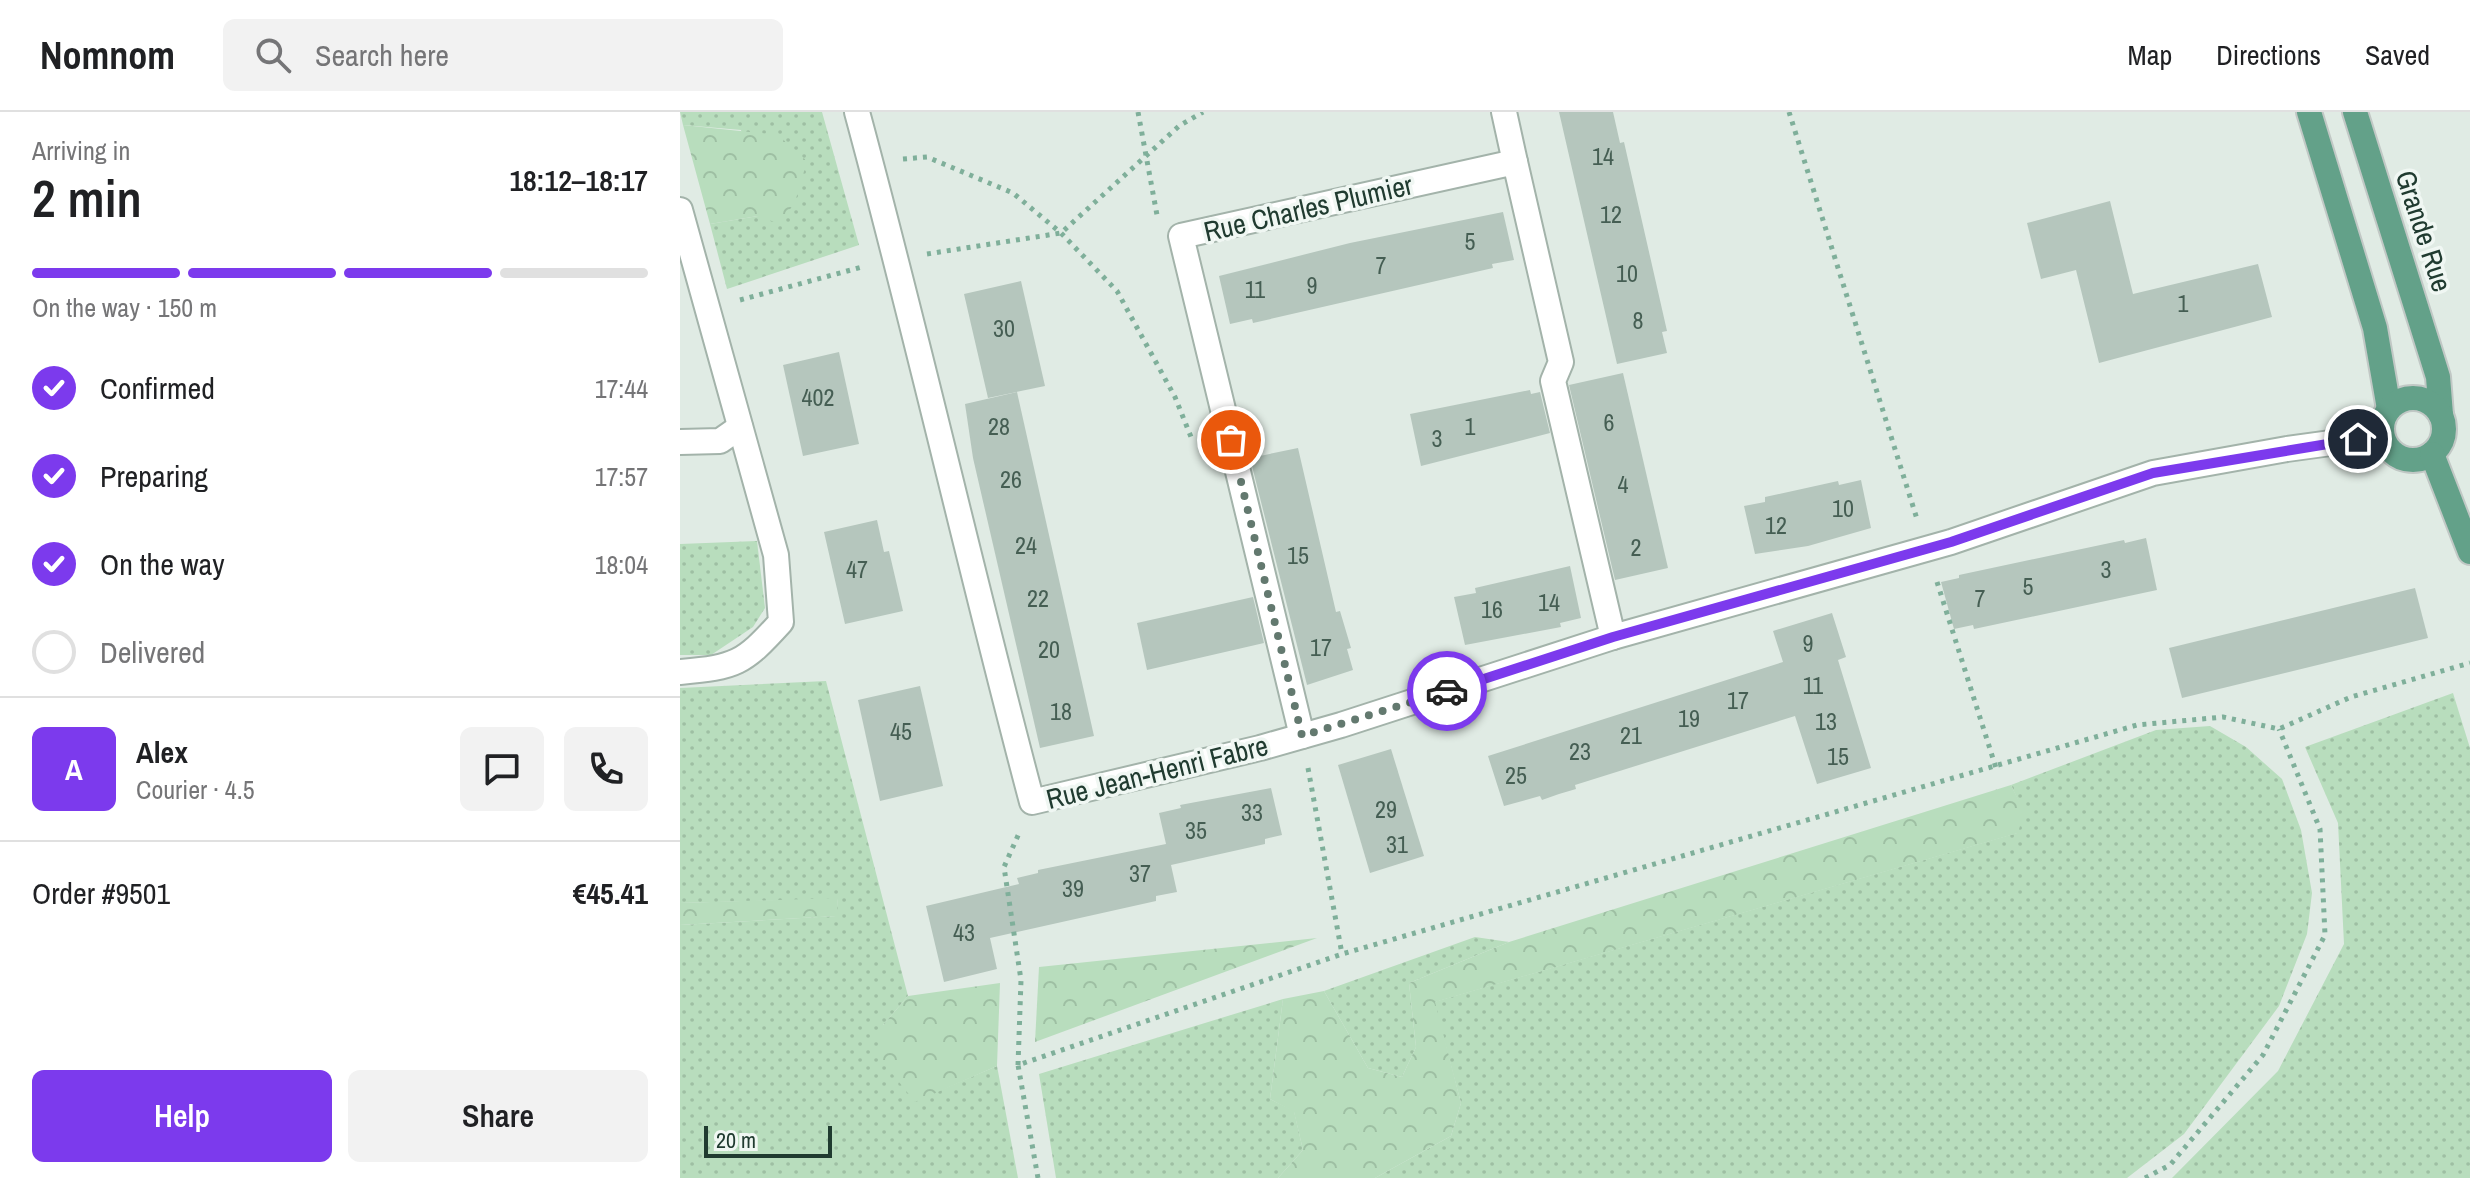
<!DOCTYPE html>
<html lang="en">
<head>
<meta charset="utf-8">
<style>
  body { margin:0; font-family:"Archivo Narrow",sans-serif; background:#f2f2f2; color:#202124; height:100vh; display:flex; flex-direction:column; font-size:30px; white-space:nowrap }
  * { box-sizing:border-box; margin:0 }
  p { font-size:26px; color:#757577 }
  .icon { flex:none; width:44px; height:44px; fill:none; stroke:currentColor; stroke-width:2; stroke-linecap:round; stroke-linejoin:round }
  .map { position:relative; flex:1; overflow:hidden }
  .side { display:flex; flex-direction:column; background:#fff; width:680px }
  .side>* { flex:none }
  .scale { position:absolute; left:24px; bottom:20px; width:128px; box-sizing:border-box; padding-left:8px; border:4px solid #203b30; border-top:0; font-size:22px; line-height:28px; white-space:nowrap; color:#203b30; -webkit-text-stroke:6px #f0f7f3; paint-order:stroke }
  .pin { position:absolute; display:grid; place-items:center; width:68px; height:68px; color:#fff; margin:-34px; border:4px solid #fff; border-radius:50%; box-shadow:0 2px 8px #0007 }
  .courier { position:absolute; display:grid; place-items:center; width:80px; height:80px; margin:-40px; border:6px solid #7c3aed; border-radius:50%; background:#fff; color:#222; box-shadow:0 2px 10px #0007 }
  .head em { font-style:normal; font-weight:600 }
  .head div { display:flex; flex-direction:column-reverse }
  .head { display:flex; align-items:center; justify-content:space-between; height:136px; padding:0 32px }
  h1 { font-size:52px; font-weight:600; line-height:60px }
  .bar { display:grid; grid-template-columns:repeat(4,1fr); gap:12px 8px; align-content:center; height:96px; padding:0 32px }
  .bar i { height:10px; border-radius:6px; background:#e0e0e0 }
  .bar .active { background:#7c3aed }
  .bar p { grid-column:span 4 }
  .line { display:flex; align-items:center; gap:20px; padding:0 32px; border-top:2px solid #e0e0e0 }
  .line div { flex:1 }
  .round { display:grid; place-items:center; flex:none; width:84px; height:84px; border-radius:12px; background:#f2f2f2 }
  ol { padding:0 32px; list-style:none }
  li { display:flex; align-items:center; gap:24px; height:88px }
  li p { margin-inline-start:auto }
  li .icon { padding:8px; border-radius:50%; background:#7c3aed; color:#fff; stroke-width:4 }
  li:last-child { color:#757577 }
  li i { width:44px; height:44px; border:4px solid #e0e0e0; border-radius:50% }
  .primary-button { display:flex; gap:16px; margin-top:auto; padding:16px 32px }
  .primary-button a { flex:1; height:92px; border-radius:12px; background:#7c3aed; color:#fff; font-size:32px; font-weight:600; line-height:92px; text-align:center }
  .primary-button a+a { background:#f2f2f2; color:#202124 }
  header { display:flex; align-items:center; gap:48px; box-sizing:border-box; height:112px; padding:0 40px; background:#fff; border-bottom:2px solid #e0e0e0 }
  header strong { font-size:38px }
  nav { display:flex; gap:44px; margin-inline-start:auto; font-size:28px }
  .search { width:560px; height:72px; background:#f2f2f2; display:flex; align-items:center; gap:20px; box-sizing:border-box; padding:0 28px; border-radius:12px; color:#757577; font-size:30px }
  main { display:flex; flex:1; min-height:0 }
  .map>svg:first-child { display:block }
</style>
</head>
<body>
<header>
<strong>Nomnom</strong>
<div class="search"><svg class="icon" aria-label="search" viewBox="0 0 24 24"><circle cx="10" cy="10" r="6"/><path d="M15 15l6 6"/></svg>Search here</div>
<nav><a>Map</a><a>Directions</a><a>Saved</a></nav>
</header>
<main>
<section class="side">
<div class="head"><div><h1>2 min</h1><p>Arriving in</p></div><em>18:12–18:17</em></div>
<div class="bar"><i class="active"></i><i class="active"></i><i class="active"></i><i></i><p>On the way · 150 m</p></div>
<ol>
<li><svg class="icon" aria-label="check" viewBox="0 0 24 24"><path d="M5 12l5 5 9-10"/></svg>Confirmed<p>17:44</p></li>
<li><svg class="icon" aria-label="check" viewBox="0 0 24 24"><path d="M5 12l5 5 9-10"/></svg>Preparing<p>17:57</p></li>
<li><svg class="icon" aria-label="check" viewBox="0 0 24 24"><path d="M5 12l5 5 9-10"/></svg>On the way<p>18:04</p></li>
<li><i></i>Delivered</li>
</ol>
<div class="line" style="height:144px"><b class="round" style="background:#7c3aed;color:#fff">A</b><div><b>Alex</b><p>Courier · 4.5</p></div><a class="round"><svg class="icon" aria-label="chat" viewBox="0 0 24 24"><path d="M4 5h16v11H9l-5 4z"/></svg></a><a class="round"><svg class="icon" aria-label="phone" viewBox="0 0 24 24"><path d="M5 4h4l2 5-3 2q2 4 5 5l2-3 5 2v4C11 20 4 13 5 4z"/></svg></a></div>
<div class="line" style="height:104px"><div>Order #9501</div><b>€45.41</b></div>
<div class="primary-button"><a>Help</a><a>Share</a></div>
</section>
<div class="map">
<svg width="1790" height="1066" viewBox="0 0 1790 1066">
  <defs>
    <pattern id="grass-dots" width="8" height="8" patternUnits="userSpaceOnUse" patternTransform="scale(2)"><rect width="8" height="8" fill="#b8ddbd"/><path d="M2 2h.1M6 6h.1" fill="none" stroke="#9ebfa3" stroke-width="1.8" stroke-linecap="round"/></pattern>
    <pattern id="forest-crowns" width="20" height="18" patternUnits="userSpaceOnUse" patternTransform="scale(2)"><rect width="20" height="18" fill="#b8ddbd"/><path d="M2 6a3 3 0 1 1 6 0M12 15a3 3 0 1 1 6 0" fill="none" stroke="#9ebfa3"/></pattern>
  </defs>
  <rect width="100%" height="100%" fill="#e0ebe4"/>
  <g fill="url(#grass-dots)">
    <path d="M0,0H142L179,133L47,177L30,112L78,104L61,18L3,13Z"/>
    <path d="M77,429L85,496L73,515L31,543H0V432Z"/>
    <path d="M146,569L228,884L203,913L235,989L317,954L338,1066H0V813L156,804L158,787L0,791V576Z"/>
    <path d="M1773,581L1790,636V1066H1492L1598,959L1664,832L1658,711L1625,635Z"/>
    <path d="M1530,614L1566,635L1602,667L1621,718L1632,781L1627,822L1599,894L1504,1022L1447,1066H695L771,1024L781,991L754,890L1337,721L1343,699L1331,673L1476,618Z"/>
    <path d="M795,825L829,830L729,871L736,935L722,965L688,956L644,879Z"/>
    <path d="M603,887L590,987L614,999L623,1038L598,1066H376L359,962Z"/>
  </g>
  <g fill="url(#forest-crowns)">
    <path d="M3,13L98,23L127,49L115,90L100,112L78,104L30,112Z"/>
    <path d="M1331,673L1344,699L1338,721L755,890L781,991L771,1024L695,1066H598L623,1038L614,1000L590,987L603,887L644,879L688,956L722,965L736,935L729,871L829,830Z"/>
    <path d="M158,786L157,804L0,813V791Z"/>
    <path d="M637,826L355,930L359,855Z"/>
    <path d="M320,871L317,954L235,990L199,945L203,913L228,884Z"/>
  </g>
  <g fill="#b5c6bd">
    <path d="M879,0H933L940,31L944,30L987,219L982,220L987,241L937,252Z"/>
    <path d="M1430,89L1453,182L1578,152L1592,205L1419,251L1396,158L1361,167L1347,111Z"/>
    <path d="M823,100L834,148L812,152L813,156L573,211L572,207L550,212L539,164L670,131Z"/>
    <path d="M341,169L365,274L308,286L284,182Z"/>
    <path d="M159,240L179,332L123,344L103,253Z"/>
    <path d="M943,261L988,456L935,468L889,273Z"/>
    <path d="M850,278L851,282L860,280L870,321L741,354L730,302Z"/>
    <path d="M337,280L414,624L360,636L293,346L285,292Z"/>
    <path d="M618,336L656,500L660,499L671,536L667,537L673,558L627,573L570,346Z"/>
    <path d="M1181,368L1191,416L1128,434L1075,442L1064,394L1085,390V385L1158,369L1159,373Z"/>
    <path d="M197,408L204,440L209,439L223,499L165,512L144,420Z"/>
    <path d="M1466,426L1477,478L1294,517L1293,513L1274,517L1261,470L1279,466V463L1444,428L1445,431Z"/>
    <path d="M890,454L901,506L880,511L881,515L785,533L774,485L796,481L795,476Z"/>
    <path d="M1735,476L1748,526L1502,586L1489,536Z"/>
    <path d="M573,485L584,531L467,558L457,511Z"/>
    <path d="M1152,501L1166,545L1158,548L1191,656L1137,672L1115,604L895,673L896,677L879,682L862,688L860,684L824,694L808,644L1103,550L1093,519Z"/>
    <path d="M240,574L263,674L200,689L178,588Z"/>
    <path d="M711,637L744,744L690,761L658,653Z"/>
    <path d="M591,676L602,723L585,727V732L491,753L497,780L476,784V789L310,826L317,857L264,870L246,794L339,772L337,766L358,761V758L486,732L479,701L501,696L500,693Z"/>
  </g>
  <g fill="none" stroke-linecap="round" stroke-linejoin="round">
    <defs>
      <g id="minor">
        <path d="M177,0C239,229 291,461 352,690L580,636L661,613L933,525L1271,430L1473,361L1607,337L1702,324"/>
        <path d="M824,0L835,50"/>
        <path d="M0,98L96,443L101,510C63,552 56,555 0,560"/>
        <path d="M0,330L40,329L60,315"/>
        <path d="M622,624L501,124L835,50L881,250L873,269L933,525"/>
      </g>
      <g id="major">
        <path d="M1629,0L1695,216L1709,297"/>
        <path d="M1675,0L1758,265L1761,303"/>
        <circle cx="1733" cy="317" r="31"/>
        <path d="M1752,342L1790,440"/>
      </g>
    </defs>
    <use href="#minor" stroke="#a3b3aa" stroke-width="28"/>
    <use href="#major" stroke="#c1c8c5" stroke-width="28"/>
    <g stroke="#7faf9a" stroke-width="5" stroke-dasharray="4 6" stroke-linecap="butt">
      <path d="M458,0L477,103"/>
      <path d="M1109,0L1237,407"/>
      <path d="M223,47L247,45L333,81L381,121L437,179L495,285L513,330"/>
      <path d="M247,142L381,121L499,14L523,0"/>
      <path d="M60,188L182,155"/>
      <path d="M1257,470L1316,656"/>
      <path d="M628,656L662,842"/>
      <path d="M338,953L341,868L324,755L340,719"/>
      <path d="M358,1066L338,953L662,842L1457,613L1543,605L1599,617L1671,585L1790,551"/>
      <path d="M1465,1066L1490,1053L1583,943L1645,823L1640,717L1599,617"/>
    </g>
    <use href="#minor" stroke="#fff" stroke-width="24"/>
    <use href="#major" stroke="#63a189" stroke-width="24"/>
  </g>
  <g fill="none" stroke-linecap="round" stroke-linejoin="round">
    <path stroke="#63796f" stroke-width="8" stroke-dasharray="0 14.4" d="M551,328L622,624L767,579"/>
    <path stroke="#7c3aed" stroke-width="10" d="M767,579L933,525L1271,430L1473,361L1678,327"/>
  </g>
  <g text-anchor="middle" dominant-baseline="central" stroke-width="7" stroke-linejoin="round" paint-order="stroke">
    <g font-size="24" fill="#455e53">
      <text x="923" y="44">14</text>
      <text x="931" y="102">12</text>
      <text x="790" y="129">5</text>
      <text x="701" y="153">7</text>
      <text x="947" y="161">10</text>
      <text x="632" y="173">9</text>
      <text x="575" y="177">11</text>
      <text x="1503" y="191">1</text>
      <text x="958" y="208">8</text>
      <text x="324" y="216">30</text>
      <text x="138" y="285">402</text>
      <text x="929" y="310">6</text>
      <text x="319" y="314">28</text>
      <text x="790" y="314">1</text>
      <text x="757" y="326">3</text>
      <text x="331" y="367">26</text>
      <text x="943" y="372">4</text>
      <text x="1163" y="396">10</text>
      <text x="1096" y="413">12</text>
      <text x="346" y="433">24</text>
      <text x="956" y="435">2</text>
      <text x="618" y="443">15</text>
      <text x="177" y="457">47</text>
      <text x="1426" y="457">3</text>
      <text x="1348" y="474">5</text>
      <text x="358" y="486">22</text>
      <text x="1300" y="486">7</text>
      <text x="869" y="490">14</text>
      <text x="812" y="497">16</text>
      <text x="1128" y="531">9</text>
      <text x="641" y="535">17</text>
      <text x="369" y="537">20</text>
      <text x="1133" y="573">11</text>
      <text x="1058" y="588">17</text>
      <text x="381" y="599">18</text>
      <text x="1009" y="606">19</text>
      <text x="1146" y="609">13</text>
      <text x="221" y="619">45</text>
      <text x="951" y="623">21</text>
      <text x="900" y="639">23</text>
      <text x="1158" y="644">15</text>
      <text x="836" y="663">25</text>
      <text x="706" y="697">29</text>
      <text x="572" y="700">33</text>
      <text x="516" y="718">35</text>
      <text x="717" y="732">31</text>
      <text x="460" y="761">37</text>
      <text x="393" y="776">39</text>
      <text x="284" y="820">43</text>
    </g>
    <g font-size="28" fill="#203b30" stroke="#f0f7f3">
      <text transform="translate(628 96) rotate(-13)">Rue Charles Plumier</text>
      <text transform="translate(1744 119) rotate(72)">Grande Rue</text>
      <text transform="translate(477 660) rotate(-14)">Rue Jean-Henri Fabre</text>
    </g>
  </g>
</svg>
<div class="scale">20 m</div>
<div class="pin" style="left:551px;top:328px;background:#ea580c"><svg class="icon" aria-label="bag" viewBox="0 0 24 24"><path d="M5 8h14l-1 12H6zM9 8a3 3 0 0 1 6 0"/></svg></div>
<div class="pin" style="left:1678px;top:327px;background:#1f2937"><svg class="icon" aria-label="home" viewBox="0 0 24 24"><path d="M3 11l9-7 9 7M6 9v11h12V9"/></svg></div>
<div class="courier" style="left:767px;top:579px"><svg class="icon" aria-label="car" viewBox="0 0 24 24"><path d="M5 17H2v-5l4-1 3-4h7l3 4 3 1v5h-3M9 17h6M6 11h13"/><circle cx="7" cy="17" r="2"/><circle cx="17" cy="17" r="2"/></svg></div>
</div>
</main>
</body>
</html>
